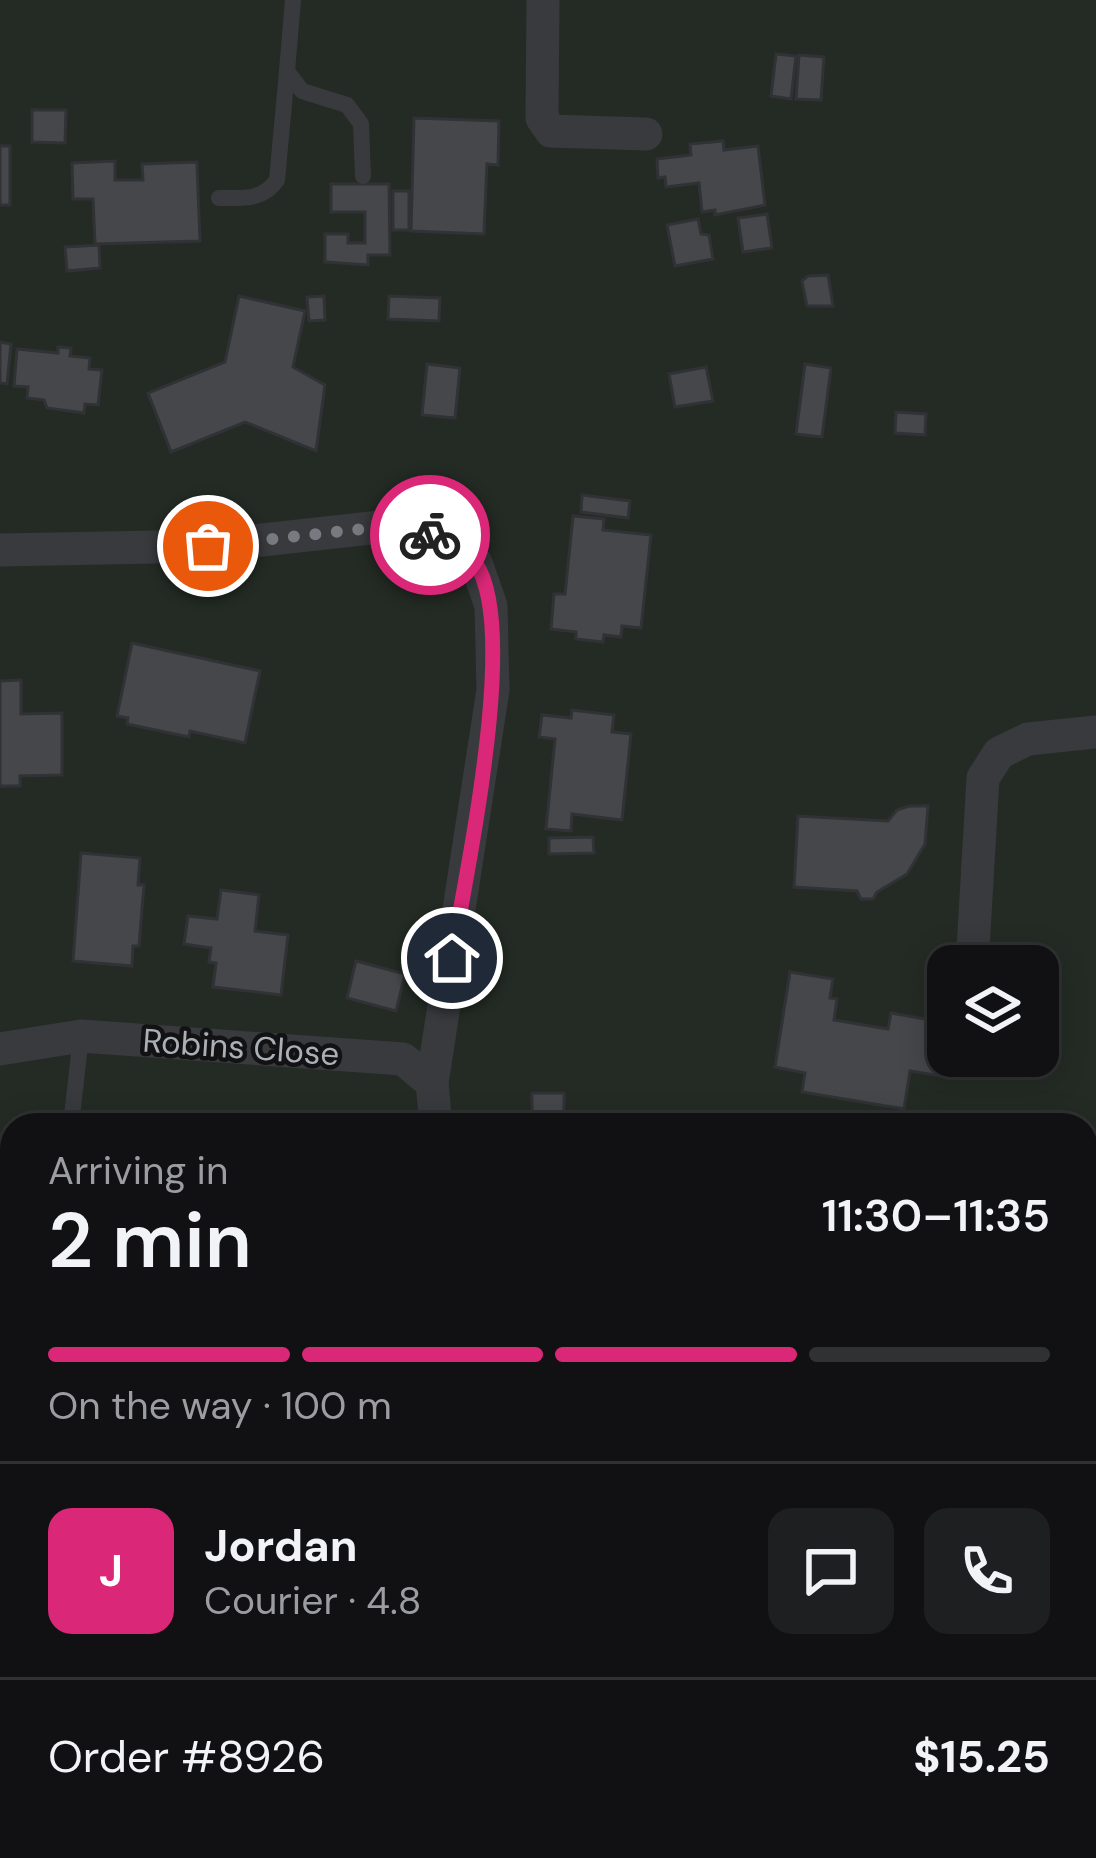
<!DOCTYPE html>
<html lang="en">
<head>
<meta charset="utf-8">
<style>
  body { margin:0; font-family:"DM Sans",sans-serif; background:#1e1f21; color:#f1f3f6; height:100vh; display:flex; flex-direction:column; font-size:45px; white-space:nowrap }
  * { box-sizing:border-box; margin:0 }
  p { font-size:39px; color:#9c9da0 }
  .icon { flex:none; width:66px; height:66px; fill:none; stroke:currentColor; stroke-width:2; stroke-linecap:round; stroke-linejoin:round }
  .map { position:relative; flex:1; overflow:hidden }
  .sheet { position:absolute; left:0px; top:1113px; width:1098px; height:747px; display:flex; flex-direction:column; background:#111113; border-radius:36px 36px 0 0; box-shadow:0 6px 30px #0003,0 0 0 3px #303133 }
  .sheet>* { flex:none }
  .tools { position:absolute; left:927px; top:945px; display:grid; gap:24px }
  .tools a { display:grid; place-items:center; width:132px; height:132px; border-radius:24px; background:#111113; box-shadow:0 6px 30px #0003,0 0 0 3px #303133; font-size:60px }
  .pin { position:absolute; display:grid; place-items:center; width:102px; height:102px; color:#fff; margin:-51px; border:6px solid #fff; border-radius:50%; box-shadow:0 3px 12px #0007 }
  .courier { position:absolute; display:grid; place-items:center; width:120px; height:120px; margin:-60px; border:9px solid #db2777; border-radius:50%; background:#fff; color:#222; box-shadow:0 3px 15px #0007 }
  .overview em { font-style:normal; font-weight:600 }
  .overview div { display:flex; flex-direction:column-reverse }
  .overview { display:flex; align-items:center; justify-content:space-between; height:204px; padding:0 48px }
  h1 { font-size:78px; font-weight:600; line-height:90px }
  .bar { display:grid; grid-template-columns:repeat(4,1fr); gap:18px 12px; align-content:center; height:144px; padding:0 48px }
  .bar i { height:15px; border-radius:9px; background:#303133 }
  .bar .current { background:#db2777 }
  .bar p { grid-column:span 4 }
  .line { display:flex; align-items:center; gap:30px; padding:0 48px; border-top:3px solid #303133 }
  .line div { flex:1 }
  .round { display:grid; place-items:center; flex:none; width:126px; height:126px; border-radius:24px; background:#1e1f21 }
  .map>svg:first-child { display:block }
</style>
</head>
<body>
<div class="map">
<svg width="1096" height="1858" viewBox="0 0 1096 1858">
  <rect width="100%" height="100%" fill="#171719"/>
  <path fill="#242b24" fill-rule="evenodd" d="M0,0H1096V1858H0ZM948,966H1038V1056H948ZM12,1125H1086V1848H12Z"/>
  <g fill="#46474b" stroke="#313235" stroke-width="3">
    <path d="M776,54L796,56L791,99L771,96Z"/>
    <path d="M799,55L824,57L821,100L796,99Z"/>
    <path d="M32,110H66L65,143L32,142Z"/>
    <path d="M414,118L499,121L498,165L487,164L484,234L411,231Z"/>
    <path d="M723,141L724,150L758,146L765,205L715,215V210L702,212L699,183L666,187L665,177L658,178L657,159L691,155L690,144Z"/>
    <rect x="0" y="146" width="10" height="59"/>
    <path d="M115,161V180H143L142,164L197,162L200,241L95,244L93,199H73L72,163Z"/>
    <path d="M331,184H389L390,255H368V265L325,262V234H348V243H365V212H331Z"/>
    <rect x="393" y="191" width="16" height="39"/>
    <path d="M767,214L772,248L743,252L738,218Z"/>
    <path d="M698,219L701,234L709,235L713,259L675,266L667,225Z"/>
    <path d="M99,245L100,268L67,271L65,247Z"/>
    <path d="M828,275L833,306H807L802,281L808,276Z"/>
    <path d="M239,296L305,311L293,367L325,385L316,451L245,422L171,452L148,393L225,362Z"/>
    <path d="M324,296L325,320L309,321L307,297Z"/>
    <path d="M389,296L440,298L439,321L388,319Z"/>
    <path d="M0,342L11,344L7,384L0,383Z"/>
    <path d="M58,347L71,348L70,356L90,358L89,369L102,370L98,405L85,404L84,413L47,408L44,400L27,398L28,387L14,386L17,349L58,353Z"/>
    <path d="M427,364L460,368L455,418L422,415Z"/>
    <path d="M805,364L831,368L822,437L796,434Z"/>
    <path d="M706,367L713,401L675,407L669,374Z"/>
    <path d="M896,412L926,414L925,435L895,433Z"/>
    <path d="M582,495L630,501L628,518L581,512Z"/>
    <path d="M573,516L604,519L603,530L651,535L641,628L622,626L621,637L604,635L603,642L576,639V632L551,629L554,594H565Z"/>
    <path d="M132,643L260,671L245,743L190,731L189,737L127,724L128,718L117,716Z"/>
    <path d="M21,680V714L62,713V775L20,776V786H0V681Z"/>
    <path d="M572,710L614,715L612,732L631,734L622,820L572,814L571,831L546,829L555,739L539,737L542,715L571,718Z"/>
    <path d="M909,806H928L925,844L907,874L877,892L873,899H861L857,891L794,887L798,816L888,821L897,810Z"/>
    <path d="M593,837L594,853L549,854V838Z"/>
    <path d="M81,853L140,858L138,885H144L139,946H133L132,966L73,961Z"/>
    <path d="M221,890L259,895L255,931L288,935L281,995L213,987L216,963L209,962L211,948L184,944L188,916L217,919Z"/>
    <path d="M356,961L405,974L396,1011L347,998Z"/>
    <path d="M790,972L833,979L830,998L837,999L834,1020L888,1029L891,1013L948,1023L944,1049L948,1050V1056H964L960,1079L910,1071L904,1109L802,1092L805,1073L775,1067Z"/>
    <path d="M532,1093H564V1125H586H532Z"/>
    <path d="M12,1186V1271L0,1272V1187Z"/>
    <path d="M12,1278V1341H0V1279Z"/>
    <path d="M1086,1550L1096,1551V1608H1086Z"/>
    <path d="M563,1848H635L634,1858H592L562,1853Z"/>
  </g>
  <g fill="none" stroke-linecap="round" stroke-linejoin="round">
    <g stroke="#393a3e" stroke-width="16">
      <path d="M293,0L287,71L302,91L347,105L361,124L363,176"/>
      <path d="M219,198C243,198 262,201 277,180L287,71"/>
      <path d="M71,1125L81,1036"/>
    </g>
    <g stroke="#393a3e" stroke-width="33">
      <path d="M543,0L542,118L551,131L646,134"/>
      <path d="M0,550L208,546L380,527L446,538L476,563L491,606L493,690L432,1083"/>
      <path d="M972,966L983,778L999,753L1028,739L1096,732"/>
      <path d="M0,1049L81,1036L403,1059L432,1083L436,1125"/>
      <path d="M1086,1178L1096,1179"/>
      <path d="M1086,1671H1096"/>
      <path d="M0,1731L12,1725"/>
      <path d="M180,1848L182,1858"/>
      <path d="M1054,1858V1848"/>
    </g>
  </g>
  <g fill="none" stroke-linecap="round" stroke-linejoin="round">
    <path stroke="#777a80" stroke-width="12" stroke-dasharray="0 21.6" d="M208,546L380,527L430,535"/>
    <path stroke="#db2777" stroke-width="15" d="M430,535C446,538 467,549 476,564C520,630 465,876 452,958"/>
  </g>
  <g text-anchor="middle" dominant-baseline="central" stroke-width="9" stroke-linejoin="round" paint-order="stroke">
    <g font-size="33" fill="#abb0b7" stroke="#121214">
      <text transform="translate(241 1047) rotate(4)">Robins Close</text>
    </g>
  </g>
</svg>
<div class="tools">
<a><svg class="icon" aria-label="layers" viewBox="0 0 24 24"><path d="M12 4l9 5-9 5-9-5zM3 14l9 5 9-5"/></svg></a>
</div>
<div class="pin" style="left:208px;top:546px;background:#ea580c"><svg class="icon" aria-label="bag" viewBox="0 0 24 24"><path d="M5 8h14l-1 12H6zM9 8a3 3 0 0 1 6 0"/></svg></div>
<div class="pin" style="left:452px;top:958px;background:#1f2937"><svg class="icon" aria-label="home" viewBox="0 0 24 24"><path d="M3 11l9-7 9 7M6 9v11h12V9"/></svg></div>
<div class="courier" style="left:430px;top:535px"><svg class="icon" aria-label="bike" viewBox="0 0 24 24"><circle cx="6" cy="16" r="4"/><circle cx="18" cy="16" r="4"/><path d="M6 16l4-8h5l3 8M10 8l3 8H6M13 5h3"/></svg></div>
<section class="sheet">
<div class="overview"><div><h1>2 min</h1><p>Arriving in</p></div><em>11:30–11:35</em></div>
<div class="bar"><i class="current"></i><i class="current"></i><i class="current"></i><i></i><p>On the way · 100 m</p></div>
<div class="line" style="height:216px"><b class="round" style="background:#db2777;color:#fff">J</b><div><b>Jordan</b><p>Courier · 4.8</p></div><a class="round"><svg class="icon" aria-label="chat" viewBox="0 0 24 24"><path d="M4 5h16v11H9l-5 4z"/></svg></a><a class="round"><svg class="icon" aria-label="phone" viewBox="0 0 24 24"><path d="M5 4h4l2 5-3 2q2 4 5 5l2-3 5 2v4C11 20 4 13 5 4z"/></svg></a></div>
<div class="line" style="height:156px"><div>Order #8926</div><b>$15.25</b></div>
</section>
</div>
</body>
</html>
